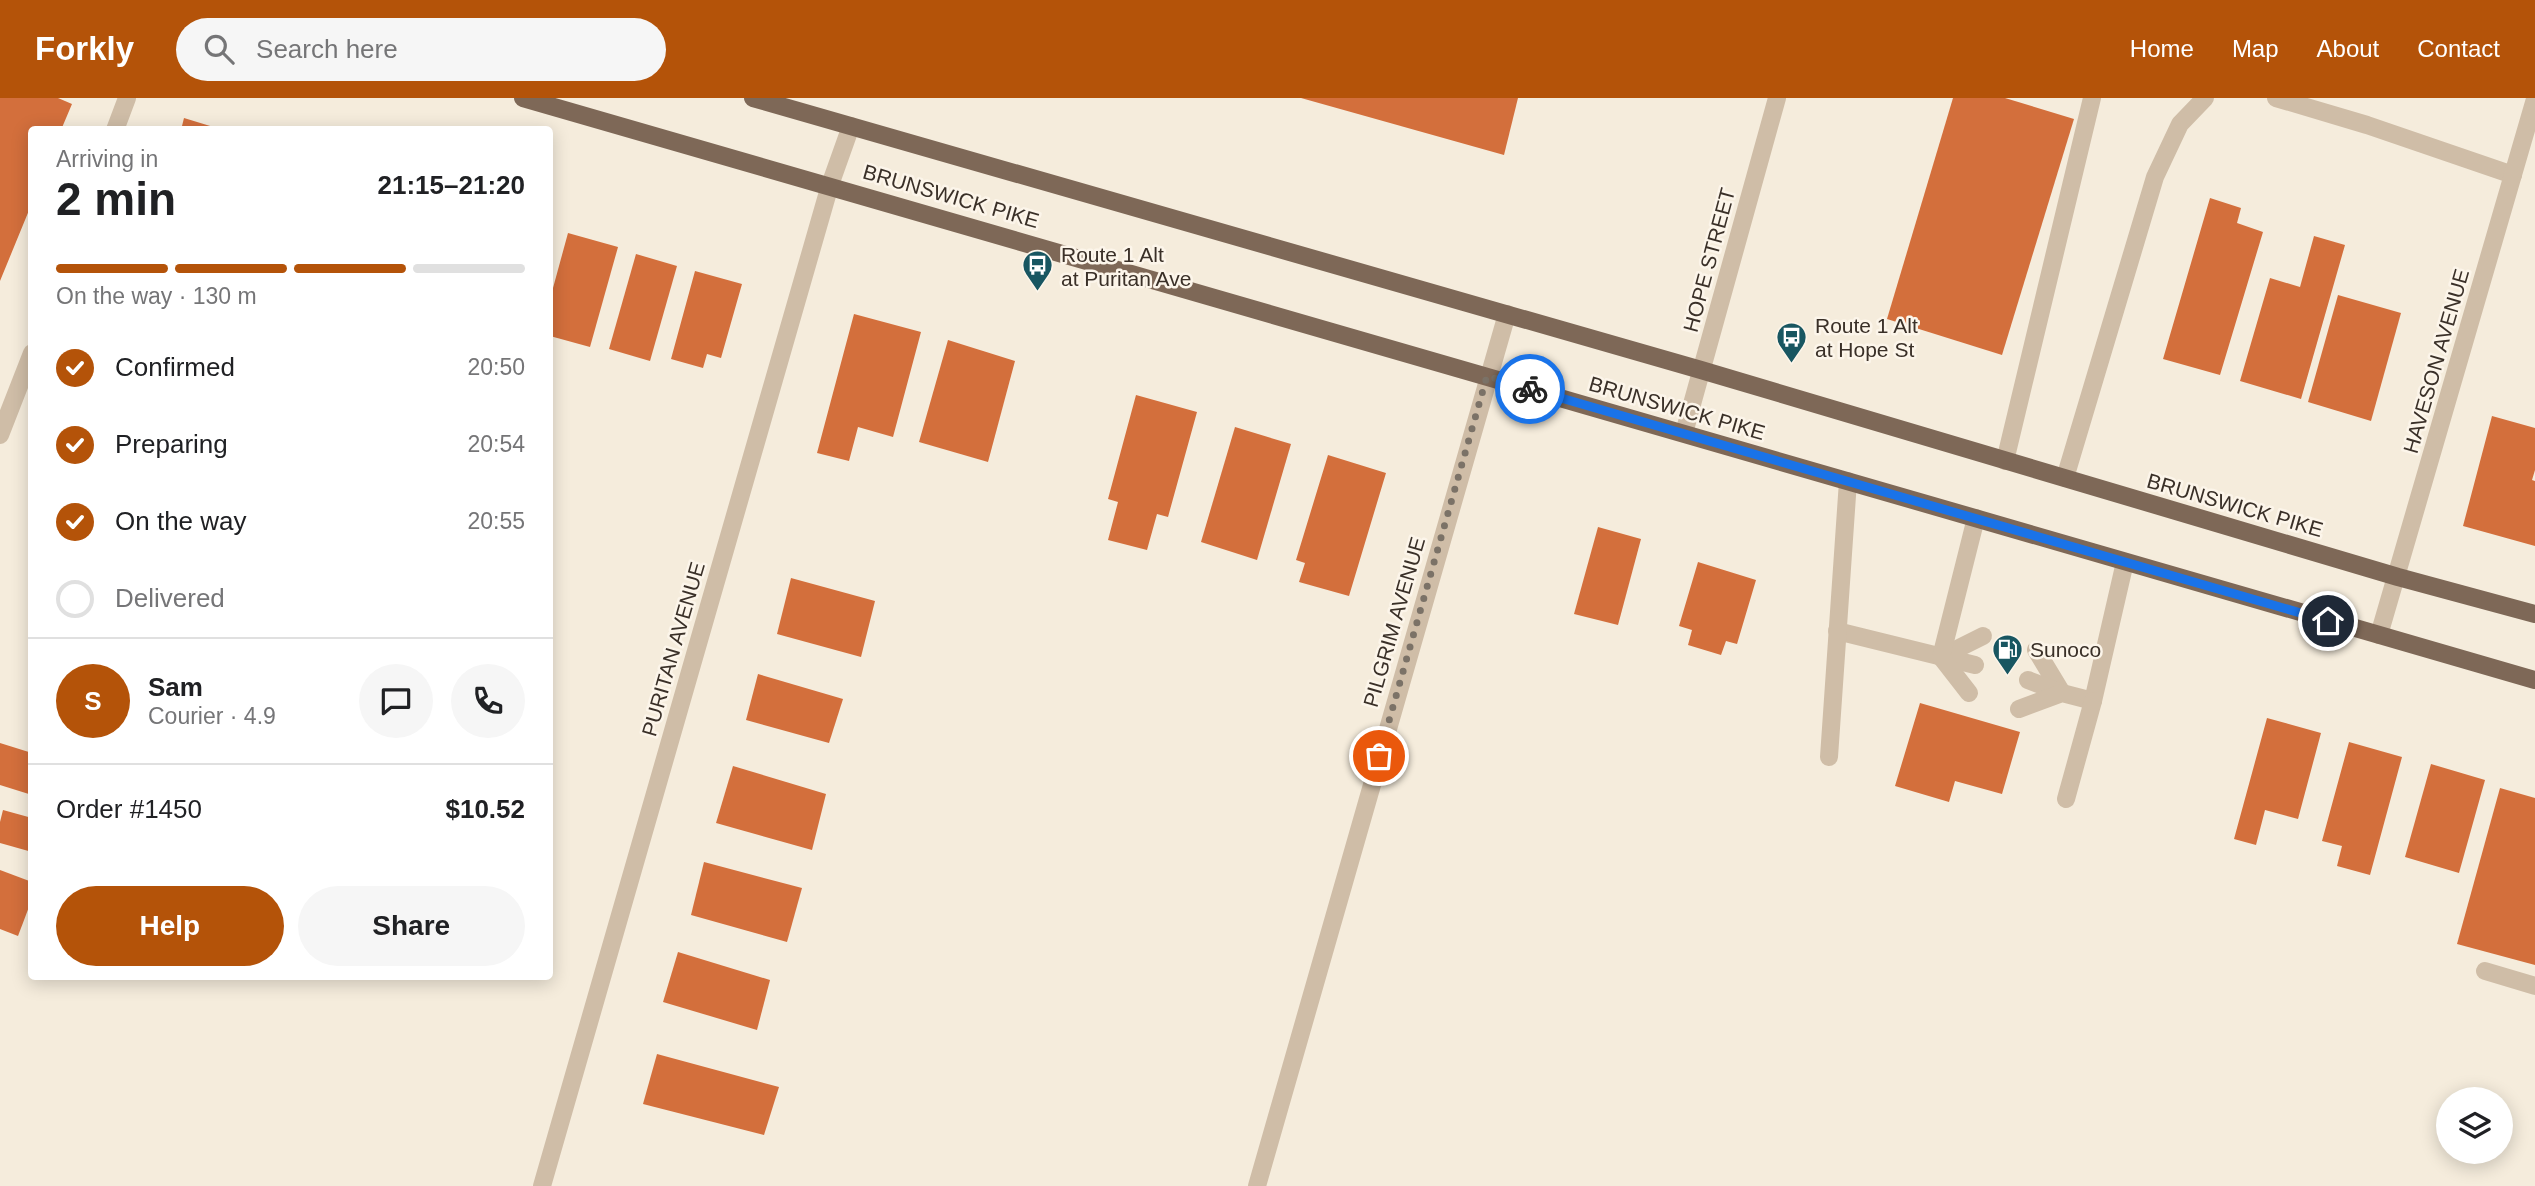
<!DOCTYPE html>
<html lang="en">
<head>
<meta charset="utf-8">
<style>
  body { margin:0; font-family:Helvetica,sans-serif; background:#f6f6f6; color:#202124; height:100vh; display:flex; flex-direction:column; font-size:26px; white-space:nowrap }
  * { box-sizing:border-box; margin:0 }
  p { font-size:23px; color:#757577 }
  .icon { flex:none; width:38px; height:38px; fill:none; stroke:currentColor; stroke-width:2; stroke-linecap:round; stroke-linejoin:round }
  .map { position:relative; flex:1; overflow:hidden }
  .panel { position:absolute; left:28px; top:28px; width:525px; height:854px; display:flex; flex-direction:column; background:#fff; border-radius:7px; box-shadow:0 4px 18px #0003 }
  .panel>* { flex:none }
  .tools { position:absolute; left:2436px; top:989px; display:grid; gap:14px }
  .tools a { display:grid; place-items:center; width:77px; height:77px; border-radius:50%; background:#fff; box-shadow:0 4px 18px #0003; font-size:35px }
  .pin { position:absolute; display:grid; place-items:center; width:60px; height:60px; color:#fff; margin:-30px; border:4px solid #fff; border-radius:50%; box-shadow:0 2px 7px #0007 }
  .courier { position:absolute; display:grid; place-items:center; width:70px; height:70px; margin:-35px; border:5px solid #1a73e8; border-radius:50%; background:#fff; color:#222; box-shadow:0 2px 9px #0007 }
  .summary em { font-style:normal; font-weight:700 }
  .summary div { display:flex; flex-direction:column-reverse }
  .summary { display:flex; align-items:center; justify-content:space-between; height:119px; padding:0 28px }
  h1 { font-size:46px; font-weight:700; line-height:52px }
  .bar { display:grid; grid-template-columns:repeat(4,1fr); gap:10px 7px; align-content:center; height:84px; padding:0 28px }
  .bar i { height:9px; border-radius:5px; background:#e0e0e0 }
  .bar .active { background:#b45309 }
  .bar p { grid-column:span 4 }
  .line { display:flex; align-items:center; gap:18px; padding:0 28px; border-top:2px solid #e0e0e0 }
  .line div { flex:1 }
  .round { display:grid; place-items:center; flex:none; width:74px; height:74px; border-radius:37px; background:#f6f6f6 }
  ol { padding:0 28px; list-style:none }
  li { display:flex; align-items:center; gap:21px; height:77px }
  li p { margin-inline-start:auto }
  li .icon { padding:7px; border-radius:50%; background:#b45309; color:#fff; stroke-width:4 }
  li:last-child { color:#757577 }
  li i { width:38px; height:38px; border:4px solid #e0e0e0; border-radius:50% }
  .primary-button { display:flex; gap:14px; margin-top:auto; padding:14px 28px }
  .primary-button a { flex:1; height:80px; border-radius:42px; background:#b45309; color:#fff; font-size:28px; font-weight:700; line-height:80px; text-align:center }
  .primary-button a+a { background:#f6f6f6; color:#202124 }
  header { display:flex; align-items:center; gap:42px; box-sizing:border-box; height:98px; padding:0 35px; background:#b45309; color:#fff }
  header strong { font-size:33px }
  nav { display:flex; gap:38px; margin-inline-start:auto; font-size:24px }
  .search { width:490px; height:63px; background:#f6f6f6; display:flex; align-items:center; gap:18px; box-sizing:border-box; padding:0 24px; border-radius:38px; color:#757577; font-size:26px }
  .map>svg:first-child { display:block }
</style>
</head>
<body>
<header>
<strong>Forkly</strong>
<div class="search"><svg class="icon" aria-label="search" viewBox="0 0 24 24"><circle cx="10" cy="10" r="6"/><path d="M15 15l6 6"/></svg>Search here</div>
<nav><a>Home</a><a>Map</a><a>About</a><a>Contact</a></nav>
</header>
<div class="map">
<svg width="2535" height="1088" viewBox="0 0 2535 1088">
  <rect width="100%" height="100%" fill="#f5ecdc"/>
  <g fill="#d36f3c">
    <path d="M0,0H58L72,6L61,32H32V105L0,183Z"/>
    <path d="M1301,0H1518L1504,57Z"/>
    <path d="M1953,0H2005L2074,21L2002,257L1887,221Z"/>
    <path d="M184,20L220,31V32H181Z"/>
    <path d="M2210,100L2241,110L2237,125L2263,134L2220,277L2163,261Z"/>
    <path d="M568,135L618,149L590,249L550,238V201Z"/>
    <path d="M2314,138L2345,147L2301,301L2240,283L2270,180L2300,189Z"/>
    <path d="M636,156L677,168L650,263L609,251Z"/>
    <path d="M695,173L742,186L721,260L707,256L703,270L671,261Z"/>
    <path d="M2338,197L2401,215L2371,323L2308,304Z"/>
    <path d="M854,216L921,234L893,339L858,329L849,363L817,355Z"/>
    <path d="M948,242L1015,263L988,364L919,344Z"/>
    <path d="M1136,297L1197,314L1168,419L1157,416L1147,452L1108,442L1118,404L1108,401Z"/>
    <path d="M2492,318L2535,330V372L2532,382L2535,383V448L2463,428Z"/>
    <path d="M1235,329L1291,346L1257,462L1201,444Z"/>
    <path d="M1328,357L1386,375L1349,498L1299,484L1305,465L1296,462Z"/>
    <path d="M1598,429L1641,441L1618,527L1574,516Z"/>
    <path d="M1698,464L1756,482L1737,546L1726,543L1721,557L1688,547L1692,532L1679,528Z"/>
    <path d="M791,480L875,503L861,559L777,536Z"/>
    <path d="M758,576L843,601L829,645L746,622Z"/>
    <path d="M1920,605L2020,634L2002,696L1955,683L1949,704L1895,688Z"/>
    <path d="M2267,620L2321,635L2298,721L2265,712L2256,747L2234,741Z"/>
    <path d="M2349,644L2402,659L2370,777L2337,768L2342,748L2322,743Z"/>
    <path d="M0,645L32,655V697L0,687Z"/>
    <path d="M2431,666L2485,682L2459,775L2405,759Z"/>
    <path d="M733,668L826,696L812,752L716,725Z"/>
    <path d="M2500,690L2535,700V867L2457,846Z"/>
    <path d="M3,712L32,720V754L0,745V724Z"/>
    <path d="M704,764L802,790L787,844L691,817Z"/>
    <path d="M0,772L32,784V801L18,838L0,831Z"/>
    <path d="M678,854L770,882L757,932L663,904Z"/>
    <path d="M657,956L779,989L764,1037L643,1006Z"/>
  </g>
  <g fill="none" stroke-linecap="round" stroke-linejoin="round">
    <g stroke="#cfbda7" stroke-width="18">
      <path d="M2276,0L2367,27L2513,77"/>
      <path d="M2005,363L2092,0"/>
      <path d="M2065,380L2155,79L2180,26L2205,0"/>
      <path d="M1837,533L1975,567"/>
      <path d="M2036,552L2062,595"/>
      <path d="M1941,559L1983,538"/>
      <path d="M2028,582L2062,595"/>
      <path d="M1969,595L1941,559L1976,420"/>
      <path d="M2019,611L2062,595L2093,603L2125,464"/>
      <path d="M1829,659L1848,383"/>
      <path d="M2066,701L2093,603"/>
      <path d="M2485,873L2535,888"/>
    </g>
    <g stroke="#cfbda7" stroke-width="18">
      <path d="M115,32L127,0"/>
      <path d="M1684,335L1777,0"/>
      <path d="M0,337L32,255"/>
      <path d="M2379,537L2535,1"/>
      <path d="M542,1088L830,87L851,28"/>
      <path d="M1257,1088L1507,216"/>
    </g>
    <g stroke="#7e6857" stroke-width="18">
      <path d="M523,0L2535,582"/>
      <path d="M753,0L1701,272L2398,479L2535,516"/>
    </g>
  </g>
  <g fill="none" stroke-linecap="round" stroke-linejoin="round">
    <path stroke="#7b7267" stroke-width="7" stroke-dasharray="0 12.6" d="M1379,658L1487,278L1530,291"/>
    <path stroke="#1a73e8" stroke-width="9" d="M1530,291L2328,523"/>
  </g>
  <defs>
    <symbol id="bus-pin" viewBox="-11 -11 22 30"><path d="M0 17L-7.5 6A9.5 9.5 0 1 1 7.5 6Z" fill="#185661" stroke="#fcf5ea"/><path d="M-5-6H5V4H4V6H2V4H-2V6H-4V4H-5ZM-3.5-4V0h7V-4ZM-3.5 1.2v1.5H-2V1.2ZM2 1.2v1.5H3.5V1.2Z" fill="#fff"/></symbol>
    <symbol id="fuel-pin" viewBox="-11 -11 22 30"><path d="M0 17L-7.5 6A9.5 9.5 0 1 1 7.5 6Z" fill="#185661" stroke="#fcf5ea"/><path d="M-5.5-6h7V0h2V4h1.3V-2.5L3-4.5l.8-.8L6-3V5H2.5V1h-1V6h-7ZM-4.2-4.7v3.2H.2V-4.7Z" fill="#fff"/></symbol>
  </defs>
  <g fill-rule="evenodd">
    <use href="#bus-pin" x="1020" y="150" width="35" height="47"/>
    <use href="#bus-pin" x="1774" y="222" width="35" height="47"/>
    <use href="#fuel-pin" x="1990" y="534" width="35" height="47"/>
  </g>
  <g text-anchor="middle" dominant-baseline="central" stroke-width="5" stroke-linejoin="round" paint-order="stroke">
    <g font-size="21" fill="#3a3028" stroke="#fcf5ea">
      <text transform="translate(951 98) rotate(16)">BRUNSWICK PIKE</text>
      <text transform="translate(1709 162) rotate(-75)">HOPE STREET</text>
      <text transform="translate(2436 263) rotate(-74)">HAVESON AVENUE</text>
      <text transform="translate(1677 310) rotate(16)">BRUNSWICK PIKE</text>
      <text transform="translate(2235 407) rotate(16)">BRUNSWICK PIKE</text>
      <text transform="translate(1394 524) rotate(-74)">PILGRIM AVENUE</text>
      <text transform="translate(673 551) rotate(-74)">PURITAN AVENUE</text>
    </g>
    <g font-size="21" fill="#3a3028" stroke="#fcf5ea" text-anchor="start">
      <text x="1061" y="156">Route 1 Alt<tspan x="1061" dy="24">at Puritan Ave</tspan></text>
      <text x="1815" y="227">Route 1 Alt<tspan x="1815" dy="24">at Hope St</tspan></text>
      <text x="2030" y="551">Sunoco</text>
    </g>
  </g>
</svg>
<div class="tools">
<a><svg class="icon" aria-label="layers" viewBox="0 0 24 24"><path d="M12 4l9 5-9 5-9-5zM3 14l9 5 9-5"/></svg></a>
</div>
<div class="pin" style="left:1379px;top:658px;background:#ea580c"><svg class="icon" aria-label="bag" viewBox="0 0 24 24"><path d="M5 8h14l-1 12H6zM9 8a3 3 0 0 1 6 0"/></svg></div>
<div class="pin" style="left:2328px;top:523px;background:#1f2937"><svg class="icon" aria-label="home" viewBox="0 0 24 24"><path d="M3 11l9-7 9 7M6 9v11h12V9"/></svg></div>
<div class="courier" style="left:1530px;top:291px"><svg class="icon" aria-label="bike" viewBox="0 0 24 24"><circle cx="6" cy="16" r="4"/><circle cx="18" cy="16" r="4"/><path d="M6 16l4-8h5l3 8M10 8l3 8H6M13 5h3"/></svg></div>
<section class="panel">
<div class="summary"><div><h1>2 min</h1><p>Arriving in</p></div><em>21:15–21:20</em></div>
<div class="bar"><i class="active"></i><i class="active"></i><i class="active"></i><i></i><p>On the way · 130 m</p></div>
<ol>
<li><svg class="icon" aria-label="check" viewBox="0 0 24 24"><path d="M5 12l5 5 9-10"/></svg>Confirmed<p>20:50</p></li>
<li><svg class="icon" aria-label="check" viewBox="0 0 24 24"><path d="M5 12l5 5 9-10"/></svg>Preparing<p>20:54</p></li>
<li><svg class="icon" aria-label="check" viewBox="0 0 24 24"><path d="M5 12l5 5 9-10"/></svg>On the way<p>20:55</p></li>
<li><i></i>Delivered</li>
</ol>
<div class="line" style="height:126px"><b class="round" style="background:#b45309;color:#fff">S</b><div><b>Sam</b><p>Courier · 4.9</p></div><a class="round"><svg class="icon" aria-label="chat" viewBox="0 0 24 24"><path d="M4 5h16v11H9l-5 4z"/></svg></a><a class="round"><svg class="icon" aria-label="phone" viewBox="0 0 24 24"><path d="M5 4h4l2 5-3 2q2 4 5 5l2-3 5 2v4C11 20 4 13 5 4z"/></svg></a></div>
<div class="line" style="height:91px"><div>Order #1450</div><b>$10.52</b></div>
<div class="primary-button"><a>Help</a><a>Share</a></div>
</section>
</div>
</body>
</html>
